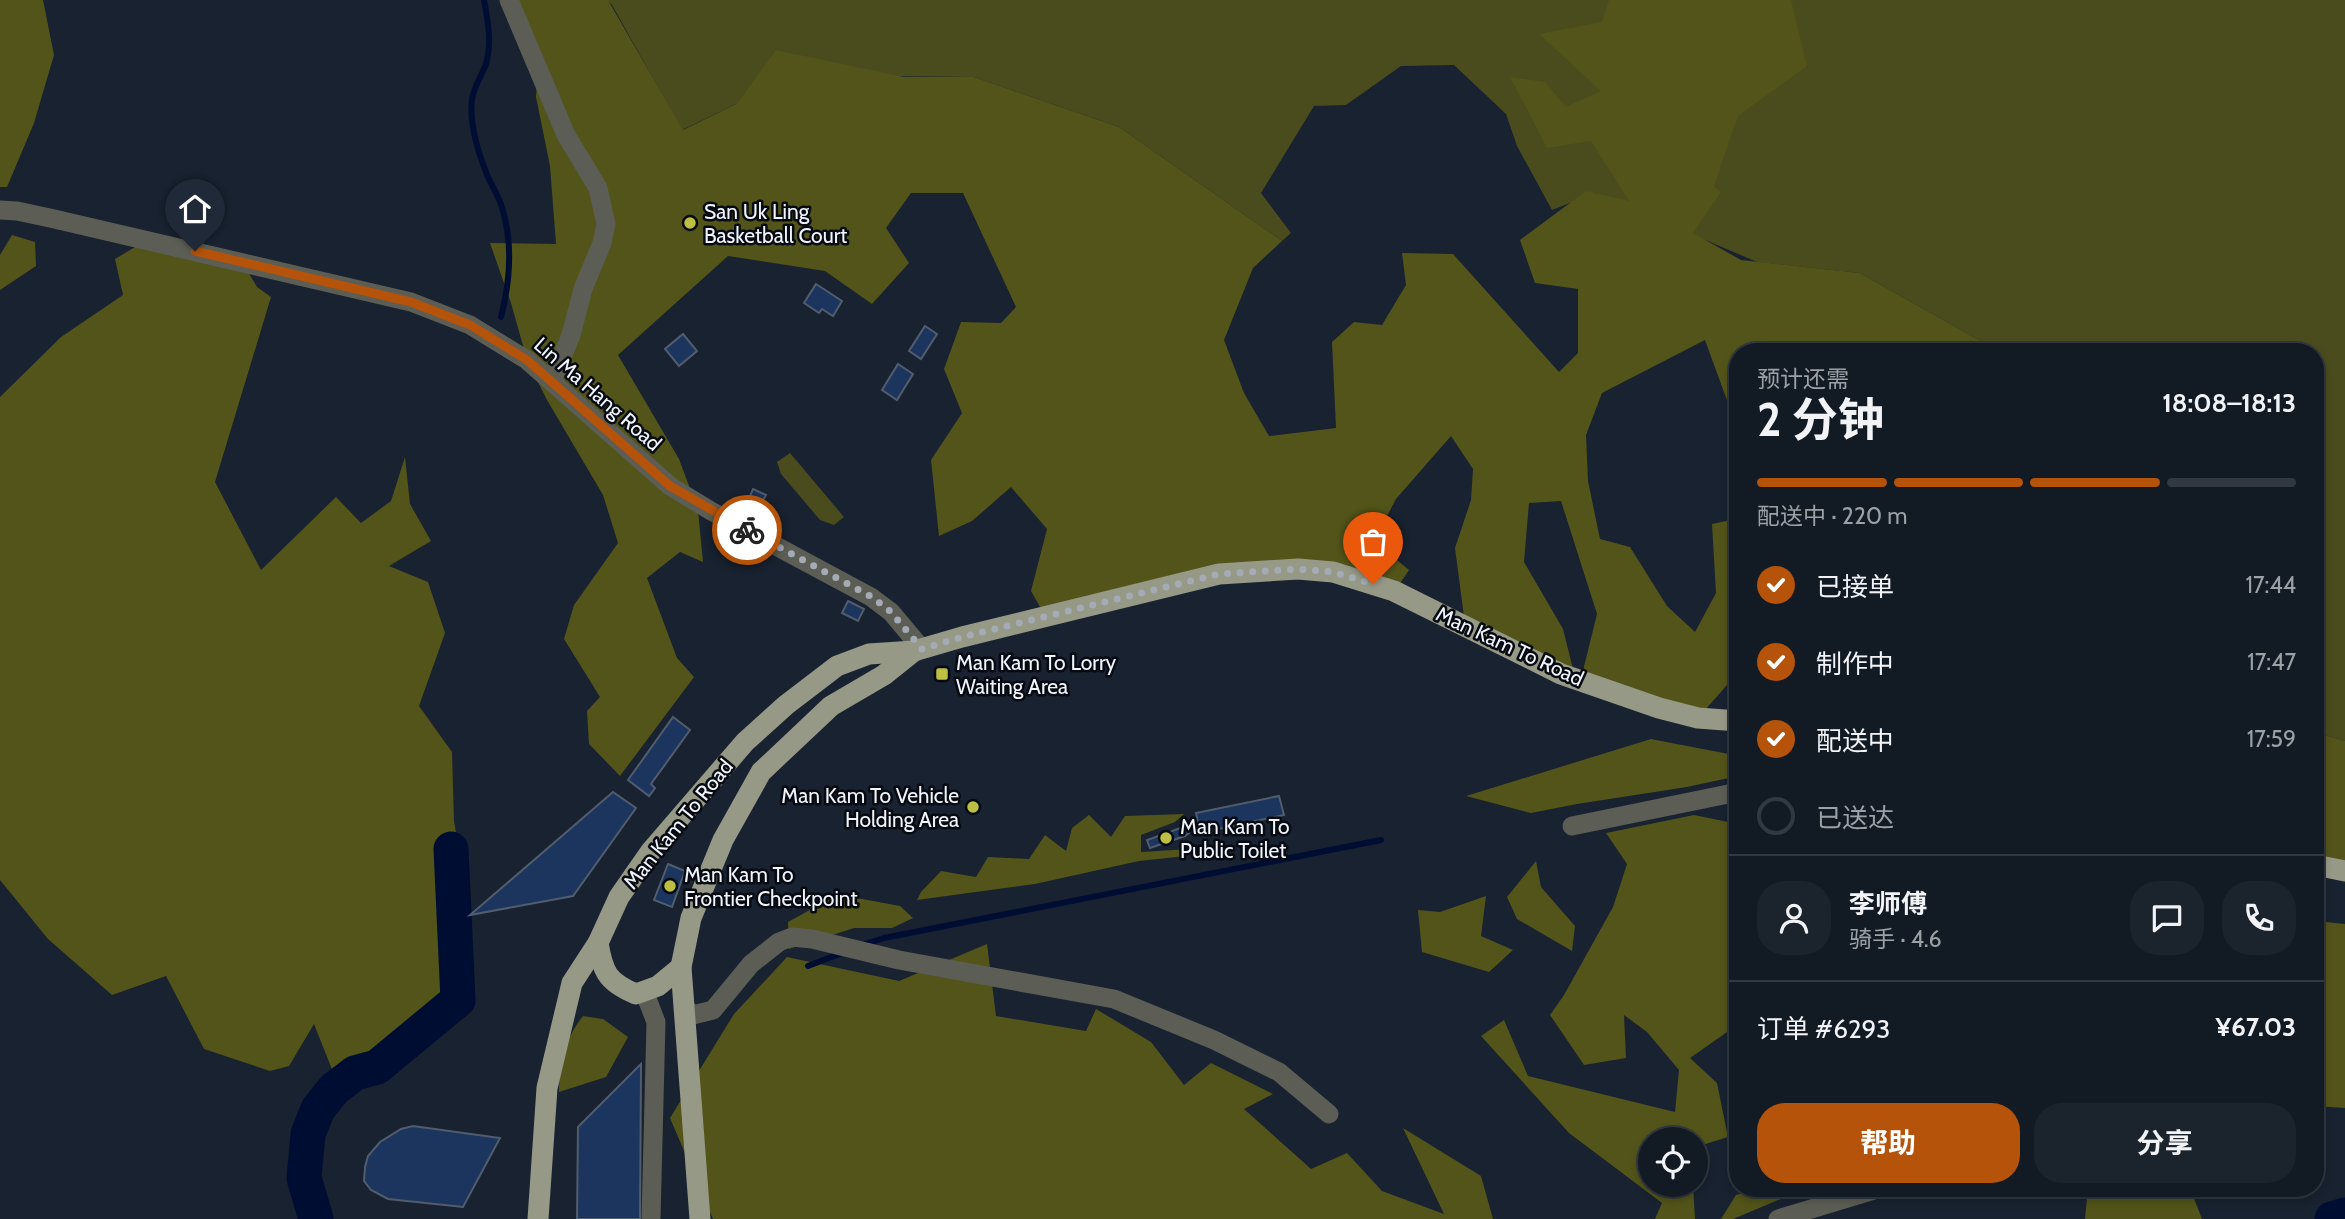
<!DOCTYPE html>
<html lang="zh">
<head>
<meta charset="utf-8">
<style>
  body { margin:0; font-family:Cabin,"Noto Sans SC",sans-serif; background:#1b232c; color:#f1f3f6; height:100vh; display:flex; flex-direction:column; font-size:26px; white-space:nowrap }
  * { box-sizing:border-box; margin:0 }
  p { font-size:23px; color:#9ca1a6 }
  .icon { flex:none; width:38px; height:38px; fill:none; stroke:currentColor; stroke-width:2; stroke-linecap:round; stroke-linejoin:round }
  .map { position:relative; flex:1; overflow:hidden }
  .details { position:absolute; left:1729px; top:343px; width:595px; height:854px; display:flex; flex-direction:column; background:#121a24; border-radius:28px; box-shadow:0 4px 10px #0003,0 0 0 2px #313841 }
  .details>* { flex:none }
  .controls { position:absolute; left:1638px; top:1127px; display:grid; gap:14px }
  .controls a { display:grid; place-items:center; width:70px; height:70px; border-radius:50%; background:#121a24; box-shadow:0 4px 10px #0003,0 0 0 2px #313841; font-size:35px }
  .pin { position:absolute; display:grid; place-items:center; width:60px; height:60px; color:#fff; margin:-72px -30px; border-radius:50% 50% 50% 0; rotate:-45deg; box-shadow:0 0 7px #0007 }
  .pin .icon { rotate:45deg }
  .courier { position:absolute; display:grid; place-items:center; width:70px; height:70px; margin:-35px; border:5px solid #b45309; border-radius:50%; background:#fff; color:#222; box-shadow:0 2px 9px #0007 }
  .overview em { font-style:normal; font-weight:700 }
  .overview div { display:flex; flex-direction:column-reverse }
  .overview { display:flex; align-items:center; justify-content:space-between; height:119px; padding:0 28px }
  h1 { font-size:46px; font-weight:700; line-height:52px }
  .bar { display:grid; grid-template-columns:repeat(4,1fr); gap:10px 7px; align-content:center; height:84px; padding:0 28px }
  .bar i { height:9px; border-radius:5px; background:#313841 }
  .bar .on { background:#b45309 }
  .bar p { grid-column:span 4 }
  .line { display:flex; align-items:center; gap:18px; padding:0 28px; border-top:2px solid #313841 }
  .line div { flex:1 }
  .round { display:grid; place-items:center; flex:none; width:74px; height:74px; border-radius:28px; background:#1b232c }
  ol { padding:0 28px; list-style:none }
  li { display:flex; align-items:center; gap:21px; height:77px }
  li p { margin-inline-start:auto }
  li .icon { padding:7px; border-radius:50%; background:#b45309; color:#fff; stroke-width:4 }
  li:last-child { color:#9ca1a6 }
  li i { width:38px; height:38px; border:4px solid #313841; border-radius:50% }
  .action { display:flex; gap:14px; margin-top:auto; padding:14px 28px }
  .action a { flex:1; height:80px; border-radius:28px; background:#b45309; color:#fff; font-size:28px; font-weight:700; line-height:80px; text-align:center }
  .action a+a { background:#1b232c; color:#f1f3f6 }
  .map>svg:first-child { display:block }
</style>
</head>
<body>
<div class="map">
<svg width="2345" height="1219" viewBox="0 0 2345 1219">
  <rect width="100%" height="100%" fill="#182230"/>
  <g fill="#4a4c1d">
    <path d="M607,0H2345V741L2315,732V352H2000L1860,273L1757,262L1595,193L1552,210L1517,146L1506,114L1454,65L1401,66L1346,105L1314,106L1261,193L1291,233L1282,241L1119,127L974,77L872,76L776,51L736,104L682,130L612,5Z"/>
    <path d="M790,453L844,517L834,525L820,520L781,474L777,462Z"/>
  </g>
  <g fill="#525419">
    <path d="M0,0H43L54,55L34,123L7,187H0Z"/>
    <path d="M505,0H608L683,130L736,104L776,50L904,77H974L1119,127L1282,241L1253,268L1224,340L1244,393L1269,436L1336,428L1332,342L1354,322L1382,325L1406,285L1402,253L1453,254L1559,372L1578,353V289L1535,283L1520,240L1586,191L1629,201L1591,141L1547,148L1510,77L1545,82L1566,107L1601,91L1539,34L1602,22L1609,0H1791L1807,66L1738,116L1714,186L1721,192L1693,233L1741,260L1860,273L2000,352H1738V419L1732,414L1705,340L1602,393L1586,435L1588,481L1600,539L1630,547L1667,606L1695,632L1716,593L1712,524L1735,519L1738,521V654L1727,685L1698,718L1579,687L1597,614L1561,501L1529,503L1524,562L1563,629L1574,673L1464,617L1455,548L1471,500L1473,469L1451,436L1396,499L1374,541L1409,570L1399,585L1299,559L1043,612L1031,591L1047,529L1011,487L972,521L939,536L931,460L962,413L944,369L961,322L1001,323L1016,307L963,193H911L886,228L909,263L872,304L825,271L728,256L618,355L679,459L698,510L703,562L680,552L647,578L677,658L694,677L620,776L589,744L587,711L600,697L564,639L574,605L618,543L603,495L547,400L527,360L511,303L490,243L556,244L550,166L536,97L537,79Z"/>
    <path d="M12,235L35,242L36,266L0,290V255Z"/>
    <path d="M140,244L242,262L257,287L271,297L215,482L261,570L336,497L361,523L391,501L405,457L410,504L431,541L389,566L428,582L445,633L419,706L452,752L454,821L469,909L459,947L470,973L469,998L387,1065L337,1082L314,1024L289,1066L270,1071L204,1049L166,976L112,995L48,939L0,880V397L61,337L123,295L115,259Z"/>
    <path d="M2315,732L2345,741V869L2315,863Z"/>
    <path d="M1651,739L1734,755L1738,757V776L1687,787L1577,804L1531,813L1466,796Z"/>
    <path d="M1184,814L1175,822L1141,835V852L1190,849L1186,856L1139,861L1035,884L917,900L921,892L941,871L976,877L988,857L1029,859L1045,835L1066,851L1072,828L1089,815L1111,837L1125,816Z"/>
    <path d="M1694,815L1738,824V1021L1730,1030L1690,1058L1717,1083L1728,1137L1696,1147V1139H1650V1185H1693L1695,1219H1655L1662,1203L1569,1133L1481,1036L1504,1020L1528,1076L1675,1112L1679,1070L1647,1032L1624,1015L1626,1058L1584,1065L1550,1015L1564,995L1613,907L1627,864L1606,833Z"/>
    <path d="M1536,861L1541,887L1575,926L1572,951L1517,919L1507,897Z"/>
    <path d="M846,896L900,906L913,918L892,928H854L789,949L788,922L828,900Z"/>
    <path d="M1486,896L1481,936L1513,950L1489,972L1422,952L1418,910L1440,912Z"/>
    <path d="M2315,921L2345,924V1108L2315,1106Z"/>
    <path d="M987,944L996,1016L1086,1031L1096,1009L1151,1042L1184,1085L1211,1063L1273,1094L1244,1109L1311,1169L1347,1153L1382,1191L1444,1214L1403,1128L1481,1176L1493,1219H713L670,1118L734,1014L787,957L899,981Z"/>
    <path d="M583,1016L603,1019L628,1037L606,1077L559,1092C559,1064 565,1038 583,1016Z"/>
    <path d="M1761,1188H1815L1788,1196L1733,1219H1721L1736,1195Z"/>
    <path d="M2088,1188H2190L2202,1219H2085Z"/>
  </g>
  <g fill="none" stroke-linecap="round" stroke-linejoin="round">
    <g stroke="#000d33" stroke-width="6">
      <path d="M484,0C488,21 492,43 486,64C482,75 474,87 472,99C469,123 479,155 488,177C493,188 500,198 503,211C513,246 510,282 501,317"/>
      <path d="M862,945L884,938L1381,840"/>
      <path d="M808,966L842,953"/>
    </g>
    <g stroke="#000d33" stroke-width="35">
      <path d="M316,1219L304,1178L308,1134L318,1109L334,1089L355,1073L377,1067L458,1000L451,849"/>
      <path d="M2332,1219L2345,1215"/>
    </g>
  </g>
  <g fill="#1b355e" stroke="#515c6d" stroke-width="2">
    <path d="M816,284L842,301L833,316L822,309L819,313L804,303Z"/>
    <path d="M925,326L937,334L921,359L909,351Z"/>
    <path d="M683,334L697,351L679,366L665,349Z"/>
    <path d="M898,364L913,374L897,400L882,390Z"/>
    <path d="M753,489L766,495L762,502L750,496Z"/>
    <path d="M848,601L864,609L858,621L842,613Z"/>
    <path d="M673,717L690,730L651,784L655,788L649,796L628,780Z"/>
    <path d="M613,792L636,808L573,896L470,915Z"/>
    <path d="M1279,796L1284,815L1200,833L1196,813Z"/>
    <path d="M1186,826L1189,833L1185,836L1150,848L1147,840Z"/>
    <path d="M668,864L685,871L672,907L654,900Z"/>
    <path d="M641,1064L640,1219H577L578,1127Z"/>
    <path d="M413,1126L500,1138L463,1207L388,1199L371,1190L364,1181L365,1167L368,1156L380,1142L401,1129Z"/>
  </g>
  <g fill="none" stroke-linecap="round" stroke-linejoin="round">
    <g stroke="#5c5d54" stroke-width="19">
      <path d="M509,0L566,135L598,188L606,224L602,243L583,289L571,335L552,381"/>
      <path d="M0,210L17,211L50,218L411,302L470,325L527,360L670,486L711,511L871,597L891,612L922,649"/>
      <path d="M1572,826L1738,792"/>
      <path d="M644,991L656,1022L651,1219"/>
      <path d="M685,1008L693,1015L713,1010L751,964L779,942L792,937L812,939L899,960L1114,999L1214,1040L1279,1072L1329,1114"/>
      <path d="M1778,1219L1881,1188"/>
    </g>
    <g stroke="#979987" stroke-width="21">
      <path d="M2315,865L2345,871"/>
      <path d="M598,943C603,972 607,982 636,994L658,986L681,967"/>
      <path d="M538,1219L547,1088L572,983L598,943L619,897L651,851L745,742L786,705L837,666L869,654L914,651L962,637L1219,574L1298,569L1333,572L1394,591L1561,674L1659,708L1698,718L1738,721"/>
      <path d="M700,1219L681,967L691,918L723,840L761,772L831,706L884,675L914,651"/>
    </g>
  </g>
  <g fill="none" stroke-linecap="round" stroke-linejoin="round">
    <path stroke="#a4abb5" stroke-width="7" stroke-dasharray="0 12.6" d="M747,530L872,597L891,612L922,649L962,637L1219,574L1298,569L1333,572L1373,584"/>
    <path stroke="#b45309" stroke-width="9" d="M195,251L411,302L470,325L527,360L670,486L747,530"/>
  </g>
  <g fill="#bcbf44" stroke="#070b11" stroke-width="2.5">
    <circle cx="690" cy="223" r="7"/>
    <rect x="935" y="667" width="14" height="14" rx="3.5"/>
    <circle cx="973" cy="807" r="7"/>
    <circle cx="1166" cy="838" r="7"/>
    <circle cx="670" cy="886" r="7"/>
  </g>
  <g text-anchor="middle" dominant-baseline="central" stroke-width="5" stroke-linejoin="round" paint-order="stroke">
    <g font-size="21" fill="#f0f5fd" stroke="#070b11" text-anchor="start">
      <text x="704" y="211">San Uk Ling<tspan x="704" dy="24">Basketball Court</tspan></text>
      <text x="956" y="662">Man Kam To Lorry<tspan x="956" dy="24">Waiting Area</tspan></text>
      <text x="959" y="795" text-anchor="end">Man Kam To Vehicle<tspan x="959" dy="24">Holding Area</tspan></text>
      <text x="1180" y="826">Man Kam To<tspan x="1180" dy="24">Public Toilet</tspan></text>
      <text x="684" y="874">Man Kam To<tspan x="684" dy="24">Frontier Checkpoint</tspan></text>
    </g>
    <g font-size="21" fill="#f0f5fd" stroke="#070b11">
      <text transform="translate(598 394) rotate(41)">Lin Ma Hang Road</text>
      <text transform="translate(1510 646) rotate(25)">Man Kam To Road</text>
      <text transform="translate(678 824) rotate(-51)">Man Kam To Road</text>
    </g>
  </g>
</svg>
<div class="controls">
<a><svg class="icon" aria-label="locate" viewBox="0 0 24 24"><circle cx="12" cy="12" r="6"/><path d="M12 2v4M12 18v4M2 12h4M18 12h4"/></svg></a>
</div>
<div class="pin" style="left:1373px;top:584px;background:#ea580c"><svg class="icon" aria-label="bag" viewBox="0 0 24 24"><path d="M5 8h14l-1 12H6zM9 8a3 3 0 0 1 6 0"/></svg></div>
<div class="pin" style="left:195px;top:251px;background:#1f2937"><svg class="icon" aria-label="home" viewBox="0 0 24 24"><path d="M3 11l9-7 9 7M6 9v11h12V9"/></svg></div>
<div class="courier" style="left:747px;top:530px"><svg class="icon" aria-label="bike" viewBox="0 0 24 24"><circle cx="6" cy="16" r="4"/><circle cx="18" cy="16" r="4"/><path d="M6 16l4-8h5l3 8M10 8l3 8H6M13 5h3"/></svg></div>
<section class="details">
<div class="overview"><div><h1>2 分钟</h1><p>预计还需</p></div><em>18:08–18:13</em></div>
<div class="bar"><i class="on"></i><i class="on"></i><i class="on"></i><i></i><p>配送中 · 220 m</p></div>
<ol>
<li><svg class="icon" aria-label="check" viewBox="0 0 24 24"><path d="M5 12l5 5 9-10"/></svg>已接单<p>17:44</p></li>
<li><svg class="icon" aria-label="check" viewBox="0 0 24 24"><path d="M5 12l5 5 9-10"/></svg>制作中<p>17:47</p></li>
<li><svg class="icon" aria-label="check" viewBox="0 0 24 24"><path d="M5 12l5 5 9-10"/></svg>配送中<p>17:59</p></li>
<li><i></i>已送达</li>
</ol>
<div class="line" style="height:126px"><a class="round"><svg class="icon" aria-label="person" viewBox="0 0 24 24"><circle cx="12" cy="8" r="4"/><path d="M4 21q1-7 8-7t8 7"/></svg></a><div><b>李师傅</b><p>骑手 · 4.6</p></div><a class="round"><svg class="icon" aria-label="chat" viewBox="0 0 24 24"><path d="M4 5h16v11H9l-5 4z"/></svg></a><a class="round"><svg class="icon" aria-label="phone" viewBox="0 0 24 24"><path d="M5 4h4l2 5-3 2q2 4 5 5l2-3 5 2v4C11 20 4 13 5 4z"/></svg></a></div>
<div class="line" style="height:91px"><div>订单 #6293</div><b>¥67.03</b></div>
<div class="action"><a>帮助</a><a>分享</a></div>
</section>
</div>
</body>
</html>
